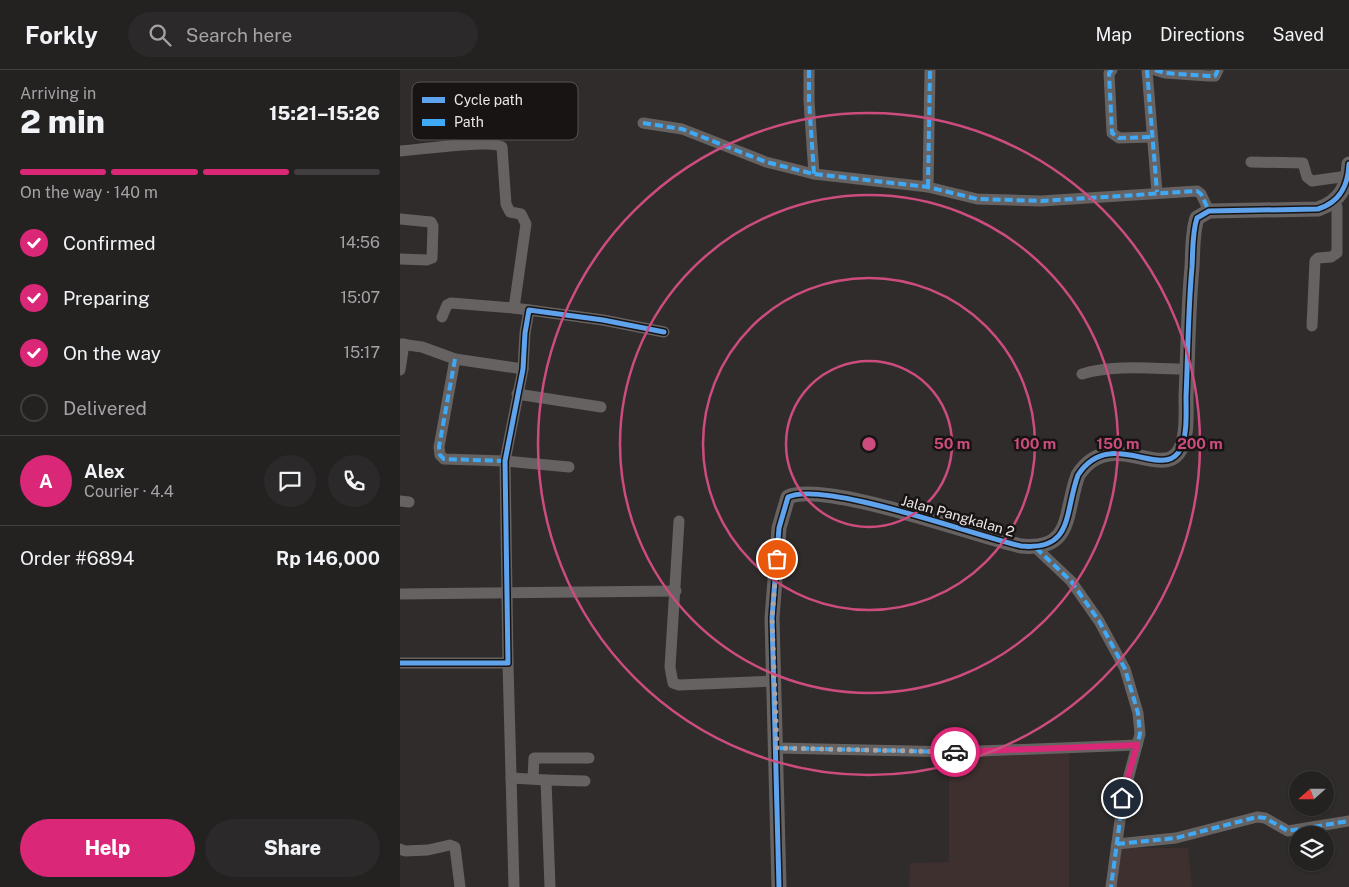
<!DOCTYPE html>
<html lang="en">
<head>
<meta charset="utf-8">
<style>
  body { margin:0; font-family:"Public Sans",sans-serif; background:#2c292a; color:#f1f3f6; height:100vh; display:flex; flex-direction:column; font-size:19px; white-space:nowrap }
  * { box-sizing:border-box; margin:0 }
  p { font-size:16px; color:#a3a3a5 }
  .icon { flex:none; width:28px; height:28px; fill:none; stroke:currentColor; stroke-width:2; stroke-linecap:round; stroke-linejoin:round }
  .map { position:relative; flex:1; overflow:hidden }
  .panel { display:flex; flex-direction:column; background:#242121; width:400px }
  .panel>* { flex:none }
  .needle { width:32px; rotate:249deg }
  .buttons { position:absolute; left:889px; top:701px; display:grid; gap:10px }
  .buttons a { display:grid; place-items:center; width:45px; height:45px; border-radius:50%; background:#242121; box-shadow:0 1px 4px #0004,0 0 0 1px #413e3f; font-size:25px }
  .pin { position:absolute; display:grid; place-items:center; width:42px; height:42px; color:#fff; margin:-21px; border:2px solid #fff; border-radius:50%; box-shadow:0 1px 5px #0007 }
  .courier { position:absolute; display:grid; place-items:center; width:50px; height:50px; margin:-25px; border:4px solid #db2777; border-radius:50%; background:#fff; color:#222; box-shadow:0 1px 6px #0007 }
  .summary em { font-style:normal; font-weight:800 }
  .summary div { display:flex; flex-direction:column-reverse }
  .summary { display:flex; align-items:center; justify-content:space-between; height:85px; padding:0 20px }
  h1 { font-size:32px; font-weight:800; line-height:38px }
  .bar { display:grid; grid-template-columns:repeat(4,1fr); gap:8px 5px; align-content:center; height:60px; padding:0 20px }
  .bar i { height:6px; border-radius:4px; background:#413e3f }
  .bar .active { background:#db2777 }
  .bar p { grid-column:span 4 }
  .line { display:flex; align-items:center; gap:12px; padding:0 20px; border-top:1px solid #413e3f }
  .line div { flex:1 }
  .round { display:grid; place-items:center; flex:none; width:52px; height:52px; border-radius:26px; background:#2c292a }
  ol { padding:0 20px; list-style:none }
  li { display:flex; align-items:center; gap:15px; height:55px }
  li p { margin-inline-start:auto }
  li .icon { padding:5px; border-radius:50%; background:#db2777; color:#fff; stroke-width:4 }
  li:last-child { color:#a3a3a5 }
  li i { width:28px; height:28px; border:2px solid #413e3f; border-radius:50% }
  .cta { display:flex; gap:10px; margin-top:auto; padding:10px 20px }
  .cta a { flex:1; height:58px; border-radius:30px; background:#db2777; color:#fff; font-size:20px; font-weight:800; line-height:58px; text-align:center }
  .cta a+a { background:#2c292a; color:#f1f3f6 }
  header { display:flex; align-items:center; gap:30px; box-sizing:border-box; height:70px; padding:0 25px; background:#242121; border-bottom:1px solid #413e3f }
  header strong { font-size:24px }
  nav { display:flex; gap:28px; margin-inline-start:auto; font-size:18px }
  .search { width:350px; height:45px; background:#2c292a; display:flex; align-items:center; gap:12px; box-sizing:border-box; padding:0 18px; border-radius:28px; color:#a3a3a5; font-size:19px }
  main { display:flex; flex:1; min-height:0 }
  .map>svg:first-child { display:block }
</style>
</head>
<body>
<header>
<strong>Forkly</strong>
<div class="search"><svg class="icon" aria-label="search" viewBox="0 0 24 24"><circle cx="10" cy="10" r="6"/><path d="M15 15l6 6"/></svg>Search here</div>
<nav><a>Map</a><a>Directions</a><a>Saved</a></nav>
</header>
<main>
<section class="panel">
<div class="summary"><div><h1>2 min</h1><p>Arriving in</p></div><em>15:21–15:26</em></div>
<div class="bar"><i class="active"></i><i class="active"></i><i class="active"></i><i></i><p>On the way · 140 m</p></div>
<ol>
<li><svg class="icon" aria-label="check" viewBox="0 0 24 24"><path d="M5 12l5 5 9-10"/></svg>Confirmed<p>14:56</p></li>
<li><svg class="icon" aria-label="check" viewBox="0 0 24 24"><path d="M5 12l5 5 9-10"/></svg>Preparing<p>15:07</p></li>
<li><svg class="icon" aria-label="check" viewBox="0 0 24 24"><path d="M5 12l5 5 9-10"/></svg>On the way<p>15:17</p></li>
<li><i></i>Delivered</li>
</ol>
<div class="line" style="height:90px"><b class="round" style="background:#db2777;color:#fff">A</b><div><b>Alex</b><p>Courier · 4.4</p></div><a class="round"><svg class="icon" aria-label="chat" viewBox="0 0 24 24"><path d="M4 5h16v11H9l-5 4z"/></svg></a><a class="round"><svg class="icon" aria-label="phone" viewBox="0 0 24 24"><path d="M5 4h4l2 5-3 2q2 4 5 5l2-3 5 2v4C11 20 4 13 5 4z"/></svg></a></div>
<div class="line" style="height:65px"><div>Order #6894</div><b>Rp 146,000</b></div>
<div class="cta"><a>Help</a><a>Share</a></div>
</section>
<div class="map">
<svg width="949" height="817" viewBox="0 0 949 817">
  <rect width="100%" height="100%" fill="#302c2c"/>
  <g fill="#3d302f">
    <path d="M669,680V817H509L510,793L549,792V683Z"/>
    <path d="M719,778H788L792,817H715Z"/>
  </g>
  <g fill="none" stroke-linecap="round" stroke-linejoin="round">
    <g stroke="#666262" stroke-width="11">
      <path d="M409,0V31L414,104"/>
      <path d="M712,0L709,3L712,63L719,68L752,67"/>
      <path d="M747,0L757,122"/>
      <path d="M755,0L765,3L808,6H815L818,0"/>
      <path d="M243,53L282,59L366,92L414,104L528,117L577,129L641,131L797,121L801,124L809,141"/>
      <path d="M0,81C16,80 93,69 102,77L106,134L110,142L121,144L126,154L114,238L129,240"/>
      <path d="M851,92L903,93L907,107L912,111L948,106"/>
      <path d="M528,117L530,0"/>
      <path d="M0,149L31,152L33,156L32,188L27,190L0,189"/>
      <path d="M42,247L47,235L51,233L114,238"/>
      <path d="M912,256L915,191L918,188L931,187L937,183V137L933,132"/>
      <path d="M0,274L22,277L55,289L123,299"/>
      <path d="M55,289L39,377L40,385L44,389L105,391L169,397"/>
      <path d="M0,300L4,274"/>
      <path d="M682,304C715,294 754,299 788,299"/>
      <path d="M117,324L201,337"/>
      <path d="M0,431L9,432"/>
      <path d="M279,451L270,597L273,613L279,615L374,611"/>
      <path d="M636,478L671,511L699,551L725,599L738,643L740,664L723,728L711,817"/>
      <path d="M0,524L276,521"/>
      <path d="M0,593H108L105,391L123,299L125,263L129,240L203,250L264,262"/>
      <path d="M108,593L114,817"/>
      <path d="M377,678L556,682L737,675"/>
      <path d="M111,708L146,710L150,817"/>
      <path d="M133,708L134,688H189"/>
      <path d="M146,710L185,711"/>
      <path d="M717,774L776,768L857,747L865,748L888,761L949,751"/>
      <path d="M0,779L5,781L28,780L50,775L55,777L60,817"/>
    </g>
    <path stroke="#666262" stroke-width="15" d="M379,817L372,548L379,458L388,427C424,410 576,466 621,476C674,481 664,443 678,405C709,357 759,408 778,383C788,370 786,343 786,327C788,284 788,240 792,197C793,181 792,163 797,148L809,141L918,139C940,132 948,116 949,94"/>
    <g stroke="#3fa9f5" stroke-width="4" stroke-dasharray="8 4" stroke-linecap="butt">
      <path d="M409,0V31L414,104"/>
      <path d="M712,0L709,3L712,63L719,68L752,67"/>
      <path d="M747,0L757,122"/>
      <path d="M755,0L765,3L808,6H815L818,0"/>
      <path d="M243,53L282,59L366,92L414,104L528,117L577,129L641,131L797,121L801,124L809,141"/>
      <path d="M528,117L530,0"/>
      <path d="M55,289L39,377L40,385L44,389L105,391"/>
      <path d="M636,478L671,511L699,551L725,599L738,643L740,664L723,728L711,817"/>
      <path d="M377,678L556,682L737,675"/>
      <path d="M717,774L776,768L857,747L865,748L888,761L949,751"/>
    </g>
    <defs>
      <g id="cycleway">
        <path d="M0,593H108L105,391L123,299L125,263L129,240L203,250L264,262"/>
        <path d="M379,817L372,548L379,458L388,427C424,410 576,466 621,476C674,481 664,443 678,405C709,357 759,408 778,383C788,370 786,343 786,327C788,284 788,240 792,197C793,181 792,163 797,148L809,141L918,139C940,132 948,116 949,94"/>
      </g>
    </defs>
    <use href="#cycleway" stroke="#181414" stroke-width="8"/>
    <use href="#cycleway" stroke="#60a3ed" stroke-width="5"/>
  </g>
  <g fill="none" stroke-linecap="round" stroke-linejoin="round">
    <path stroke="#aaa5a4" stroke-width="5" stroke-dasharray="0 9" d="M377,489L372,548L377,678L555,682"/>
    <path stroke="#db2777" stroke-width="6" d="M555,682L737,675L722,728"/>
  </g>
  <g fill="none" stroke="#cc4c7e" stroke-width="2.5">
    <circle cx="469" cy="374" r="83"/>
    <circle cx="469" cy="374" r="166"/>
    <circle cx="469" cy="374" r="249"/>
    <circle cx="469" cy="374" r="331"/>
  </g>
  <g text-anchor="middle" dominant-baseline="central" stroke-width="5" stroke-linejoin="round" paint-order="stroke">
    <g font-size="14" fill="#ebe6e5" stroke="#181414">
      <text transform="translate(558 446) rotate(16)">Jalan Pangkalan 2</text>
    </g>
  </g>
  <rect x="12" y="12" width="166" height="58" rx="8" fill="#181414" stroke="#575353" stroke-width="1"/>
  <rect x="22" y="27" width="23" height="6" fill="#60a3ed"/>
  <rect x="22" y="49" width="23" height="7" fill="#3fa9f5"/>
  <g font-size="14" fill="#ebe6e5">
    <text x="54" y="35">Cycle path</text>
    <text x="54" y="57">Path</text>
  </g>
  <circle cx="469" cy="374" r="8" fill="#cc4c7e" stroke="#181414" stroke-width="2.5"/>
  <g font-size="15" text-anchor="middle" font-weight="bold" fill="#cc4c7e" stroke="#181414" stroke-width="5" stroke-linejoin="round" paint-order="stroke">
    <text x="552" y="379">50 m</text>
    <text x="635" y="379">100 m</text>
    <text x="718" y="379">150 m</text>
    <text x="800" y="379">200 m</text>
  </g>
</svg>
<div class="buttons">
<a><svg class="needle" viewBox="-14 -14 28 28"><path d="M0-13l5 13h-10z" fill="#e53935"/><path d="M0 13l5-13h-10z" fill="#a3a3a5"/></svg></a>
<a><svg class="icon" aria-label="layers" viewBox="0 0 24 24"><path d="M12 4l9 5-9 5-9-5zM3 14l9 5 9-5"/></svg></a>
</div>
<div class="pin" style="left:377px;top:489px;background:#ea580c"><svg class="icon" aria-label="bag" viewBox="0 0 24 24"><path d="M5 8h14l-1 12H6zM9 8a3 3 0 0 1 6 0"/></svg></div>
<div class="pin" style="left:722px;top:728px;background:#1f2937"><svg class="icon" aria-label="home" viewBox="0 0 24 24"><path d="M3 11l9-7 9 7M6 9v11h12V9"/></svg></div>
<div class="courier" style="left:555px;top:682px"><svg class="icon" aria-label="car" viewBox="0 0 24 24"><path d="M5 17H2v-5l4-1 3-4h7l3 4 3 1v5h-3M9 17h6M6 11h13"/><circle cx="7" cy="17" r="2"/><circle cx="17" cy="17" r="2"/></svg></div>
</div>
</main>
</body>
</html>
